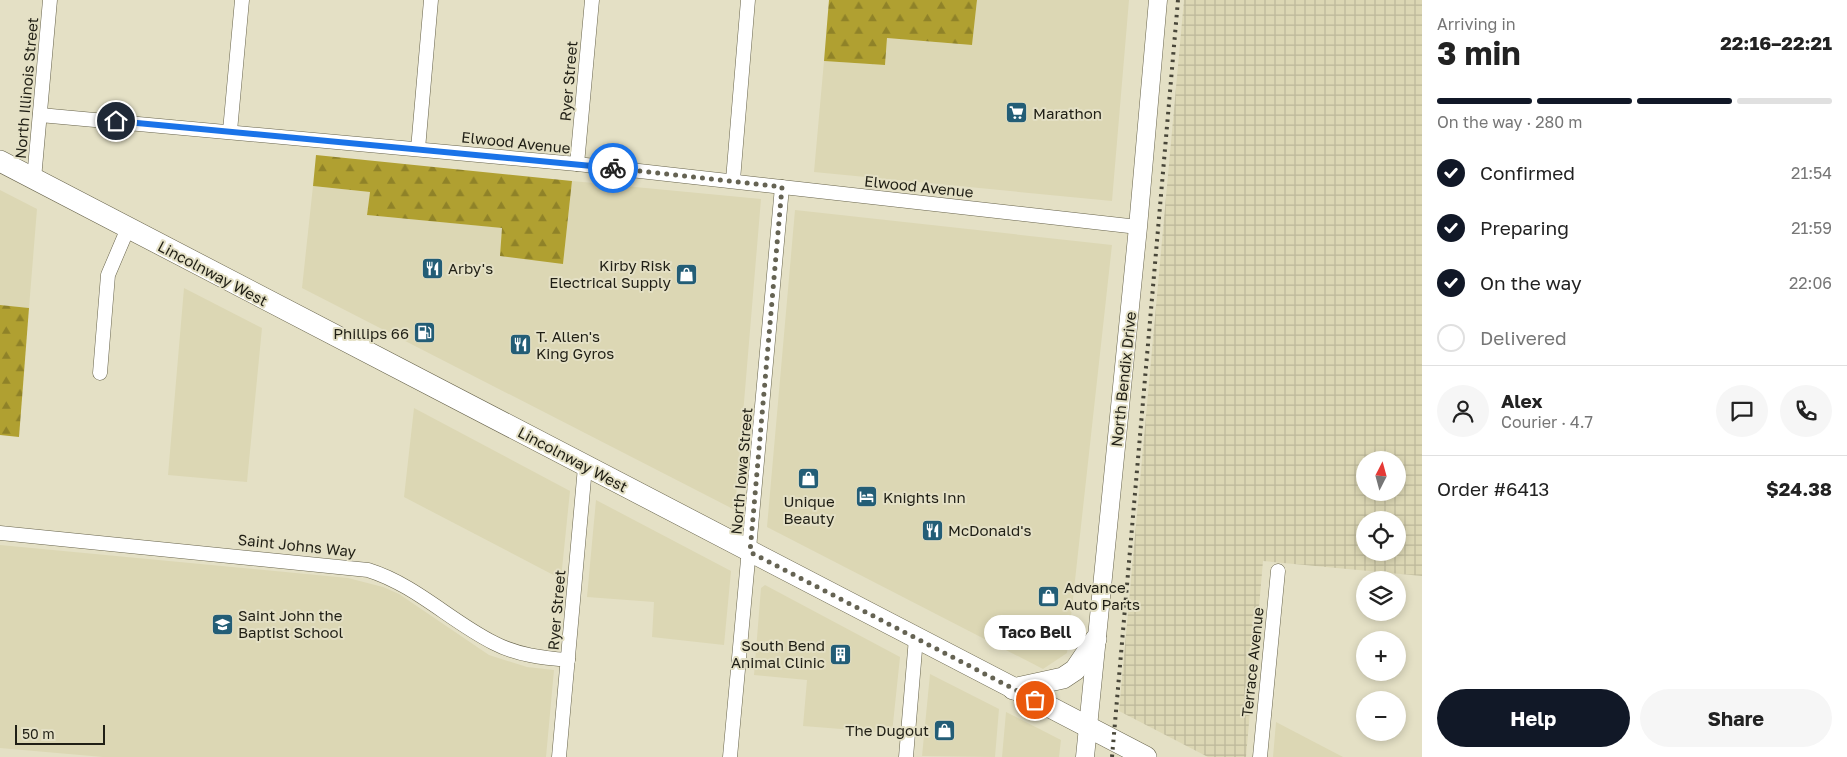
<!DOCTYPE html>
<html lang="en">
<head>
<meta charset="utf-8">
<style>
  body { margin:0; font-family:"Golos Text",sans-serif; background:#f6f6f6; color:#222; height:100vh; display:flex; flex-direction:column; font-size:19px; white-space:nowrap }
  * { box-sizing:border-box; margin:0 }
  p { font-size:16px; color:#767676 }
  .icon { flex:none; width:28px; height:28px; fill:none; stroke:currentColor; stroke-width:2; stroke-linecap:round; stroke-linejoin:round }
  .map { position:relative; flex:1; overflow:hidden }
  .panel { display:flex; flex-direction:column; background:#fff; width:425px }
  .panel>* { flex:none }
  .needle { width:32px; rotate:6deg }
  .buttons { position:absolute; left:1356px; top:451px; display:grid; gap:10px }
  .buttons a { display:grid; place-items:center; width:50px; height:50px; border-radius:50%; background:#fff; box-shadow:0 2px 8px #0003; font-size:25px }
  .scale { position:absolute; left:15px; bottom:12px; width:90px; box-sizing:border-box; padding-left:5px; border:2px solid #201f15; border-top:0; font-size:14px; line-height:18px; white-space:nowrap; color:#201f15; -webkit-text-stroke:4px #e4e0c5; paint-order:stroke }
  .pin { position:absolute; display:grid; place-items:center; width:42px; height:42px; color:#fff; margin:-21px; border:2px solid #fff; border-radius:50%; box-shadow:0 1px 5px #0007 }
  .courier { position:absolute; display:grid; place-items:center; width:50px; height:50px; margin:-25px; border:4px solid #1a73e8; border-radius:50%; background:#fff; color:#222; box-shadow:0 1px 6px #0007 }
  .bubble { position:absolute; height:35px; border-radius:18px; background:#fff; box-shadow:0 2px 8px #0003; font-size:16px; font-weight:700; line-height:35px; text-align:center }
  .summary em { font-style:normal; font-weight:700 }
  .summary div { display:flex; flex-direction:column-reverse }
  .summary { display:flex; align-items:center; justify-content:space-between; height:85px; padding:0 15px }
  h1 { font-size:32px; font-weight:700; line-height:38px }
  .bar { display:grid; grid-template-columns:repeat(4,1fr); gap:8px 5px; align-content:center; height:60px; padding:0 15px }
  .bar i { height:6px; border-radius:4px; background:#e0e0e0 }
  .bar .current { background:#111827 }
  .bar p { grid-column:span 4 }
  .line { display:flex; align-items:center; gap:12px; padding:0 15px; border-top:1px solid #e0e0e0 }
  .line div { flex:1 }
  .round { display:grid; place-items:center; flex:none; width:52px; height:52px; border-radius:26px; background:#f6f6f6 }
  ol { padding:0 15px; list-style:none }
  li { display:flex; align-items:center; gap:15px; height:55px }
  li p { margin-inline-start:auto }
  li .icon { padding:5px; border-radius:50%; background:#111827; color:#fff; stroke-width:4 }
  li:last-child { color:#767676 }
  li i { width:28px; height:28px; border:2px solid #e0e0e0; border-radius:50% }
  .cta { display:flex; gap:10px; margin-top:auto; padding:10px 15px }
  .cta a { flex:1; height:58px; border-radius:30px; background:#111827; color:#fff; font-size:20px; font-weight:700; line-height:58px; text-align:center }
  .cta a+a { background:#f6f6f6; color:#222 }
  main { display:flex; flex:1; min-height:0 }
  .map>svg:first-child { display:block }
</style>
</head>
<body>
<main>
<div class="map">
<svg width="1422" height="757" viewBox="0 0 1422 757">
  <defs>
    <pattern id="industrial-grid" width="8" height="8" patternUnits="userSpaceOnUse" patternTransform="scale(1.25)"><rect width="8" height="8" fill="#dcd7b4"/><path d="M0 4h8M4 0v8" fill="none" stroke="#bcb89a"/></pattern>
    <pattern id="forest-firs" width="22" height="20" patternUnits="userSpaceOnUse" patternTransform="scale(1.25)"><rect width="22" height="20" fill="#b0a031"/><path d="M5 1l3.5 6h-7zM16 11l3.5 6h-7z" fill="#8f8228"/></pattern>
  </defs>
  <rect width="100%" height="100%" fill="#e4e0c5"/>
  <g fill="#dcd7b4">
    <path d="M977,0H1129L1112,201L814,172L824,61L885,65L887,38L972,45Z"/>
    <path d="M572,181L761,199L735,510L302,288L313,186L370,192L367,215L503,228L563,264Z"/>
    <path d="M0,190L37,209L29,308L0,305Z"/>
    <path d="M795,210L1112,245L1067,653L1043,669L767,527Z"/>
    <path d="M184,288L262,328L247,482L168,475Z"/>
    <path d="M414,408L570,491L561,579L404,497Z"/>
    <path d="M596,500L731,571L724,645L652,637L654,602L587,597Z"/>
    <path d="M0,545L348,578L383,587L399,594L489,655L527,667L554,670L546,757H103L0,748Z"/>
    <path d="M765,585L900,657L892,733L803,726L807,680L754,675L761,588Z"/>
    <path d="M930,674L999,709L995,757L922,756Z"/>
    <path d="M1006,712L1061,740L1059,757H1002Z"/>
    <path d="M1276,722L1343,757H1273Z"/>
  </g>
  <path fill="url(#industrial-grid)" fill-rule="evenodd" d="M1184,0H1422V576L1263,561L1246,757H1208L1119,711ZM1365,460H1398V492H1365ZM1365,520H1398V552H1365Z"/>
  <g fill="url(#forest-firs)">
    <path d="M829,0H977L972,45L887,38L885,65L824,61Z"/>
    <path d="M316,155L572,181L563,264L500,256L502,228L367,215L370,192L313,186Z"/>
    <path d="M0,305L29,308L19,437L0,435Z"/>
  </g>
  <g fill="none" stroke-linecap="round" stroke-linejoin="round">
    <defs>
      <g id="minor">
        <path d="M40,115L577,164L1138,227"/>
        <path d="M230,131L242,0"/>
        <path d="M418,149L431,0"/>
        <path d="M577,164L592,0"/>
        <path d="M34,179L50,0"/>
        <path d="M733,180L748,0"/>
        <path d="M100,373L108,275L128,228"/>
        <path d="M0,533L368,570C416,585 450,621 494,643C517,655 543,658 568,660"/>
        <path d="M559,757L585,467"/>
        <path d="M730,757L782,187"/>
        <path d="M906,757L916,638"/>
        <path d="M1260,757L1278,571"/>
      </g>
      <path id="tertiary" d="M1085,757L1138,227L1158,0"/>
      <g id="primary">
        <path d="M0,161L1146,757"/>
        <path d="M1013,689L1063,678L1075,670L1096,639"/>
      </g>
    </defs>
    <use href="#minor" stroke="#67634b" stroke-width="15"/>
    <use href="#tertiary" stroke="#67634b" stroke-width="19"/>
    <use href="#primary" stroke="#67634b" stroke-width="22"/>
    <use href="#minor" stroke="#fff" stroke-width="14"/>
    <use href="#tertiary" stroke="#fff" stroke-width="18"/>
    <use href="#primary" stroke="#fff" stroke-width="21"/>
    <path stroke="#484639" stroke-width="4" stroke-dasharray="2.5 5" stroke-linecap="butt" d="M1112,757L1178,0"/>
  </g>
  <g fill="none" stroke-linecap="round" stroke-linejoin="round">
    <path stroke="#656353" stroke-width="5" stroke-dasharray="0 9" d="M613,168L782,187L750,552L1035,700"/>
    <path stroke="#1a73e8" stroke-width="6" d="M116,121L613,168"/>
  </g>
  <defs>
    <symbol id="supermarket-square" viewBox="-11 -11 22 22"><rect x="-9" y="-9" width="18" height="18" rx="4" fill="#235d76" stroke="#e4e0c5"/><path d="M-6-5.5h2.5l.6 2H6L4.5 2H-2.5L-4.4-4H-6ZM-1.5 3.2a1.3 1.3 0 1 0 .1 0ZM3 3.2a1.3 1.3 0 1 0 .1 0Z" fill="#fff"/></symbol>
    <symbol id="restaurant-square" viewBox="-11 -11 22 22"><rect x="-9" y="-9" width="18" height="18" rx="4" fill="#235d76" stroke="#e4e0c5"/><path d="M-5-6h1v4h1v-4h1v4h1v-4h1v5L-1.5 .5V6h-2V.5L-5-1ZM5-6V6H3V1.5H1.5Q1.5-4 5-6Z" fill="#fff"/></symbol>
    <symbol id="shop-square" viewBox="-11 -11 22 22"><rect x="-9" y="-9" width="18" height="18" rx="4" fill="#235d76" stroke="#e4e0c5"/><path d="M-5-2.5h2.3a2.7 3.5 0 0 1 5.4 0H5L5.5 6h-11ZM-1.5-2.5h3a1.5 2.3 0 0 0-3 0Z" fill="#fff"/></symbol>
    <symbol id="fuel-square" viewBox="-11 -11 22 22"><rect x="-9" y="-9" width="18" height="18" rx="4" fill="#235d76" stroke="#e4e0c5"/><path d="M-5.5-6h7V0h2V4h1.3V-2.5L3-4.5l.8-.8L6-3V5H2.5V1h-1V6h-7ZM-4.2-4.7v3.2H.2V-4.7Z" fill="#fff"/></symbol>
    <symbol id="hotel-square" viewBox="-11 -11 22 22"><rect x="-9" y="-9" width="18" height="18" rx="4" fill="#235d76" stroke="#e4e0c5"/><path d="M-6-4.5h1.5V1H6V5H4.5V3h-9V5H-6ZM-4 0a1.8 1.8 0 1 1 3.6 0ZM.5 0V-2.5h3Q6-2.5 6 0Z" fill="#fff"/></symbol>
    <symbol id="school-square" viewBox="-11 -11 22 22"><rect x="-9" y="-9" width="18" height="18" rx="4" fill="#235d76" stroke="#e4e0c5"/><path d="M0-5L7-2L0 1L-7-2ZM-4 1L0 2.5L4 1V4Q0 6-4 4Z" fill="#fff"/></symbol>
    <symbol id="building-square" viewBox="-11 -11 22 22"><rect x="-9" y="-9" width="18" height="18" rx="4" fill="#235d76" stroke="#e4e0c5"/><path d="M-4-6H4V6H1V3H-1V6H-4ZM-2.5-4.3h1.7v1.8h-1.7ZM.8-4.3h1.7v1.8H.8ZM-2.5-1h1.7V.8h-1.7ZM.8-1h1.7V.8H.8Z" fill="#fff"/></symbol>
  </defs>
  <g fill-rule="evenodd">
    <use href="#supermarket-square" x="1004" y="100" width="25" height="25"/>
    <use href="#restaurant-square" x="420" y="256" width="25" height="25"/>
    <use href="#shop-square" x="674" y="262" width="25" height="25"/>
    <use href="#fuel-square" x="412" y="320" width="25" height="25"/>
    <use href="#restaurant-square" x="508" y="332" width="25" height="25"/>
    <use href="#shop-square" x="796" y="466" width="25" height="25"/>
    <use href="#hotel-square" x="854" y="484" width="25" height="25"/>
    <use href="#restaurant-square" x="920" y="518" width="25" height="25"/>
    <use href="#shop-square" x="1036" y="584" width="25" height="25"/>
    <use href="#school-square" x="210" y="612" width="25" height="25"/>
    <use href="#building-square" x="828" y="642" width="25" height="25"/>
    <use href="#shop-square" x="932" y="718" width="25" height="25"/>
  </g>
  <g text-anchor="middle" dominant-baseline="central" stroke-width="4" stroke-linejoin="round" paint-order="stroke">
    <g font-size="15" fill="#201f15" stroke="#e4e0c5">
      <text transform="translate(568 81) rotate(-85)">Ryer Street</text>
      <text transform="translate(26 88) rotate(-85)">North Illinois Street</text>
      <text transform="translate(516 142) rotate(6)">Elwood Avenue</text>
      <text transform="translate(919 186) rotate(6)">Elwood Avenue</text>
      <text transform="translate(213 273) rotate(28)">Lincolnway West</text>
      <text transform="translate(1123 379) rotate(-84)">North Bendix Drive</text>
      <text transform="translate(573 459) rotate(28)">Lincolnway West</text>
      <text transform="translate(741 471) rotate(-85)">North Iowa Street</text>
      <text transform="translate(297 545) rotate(6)">Saint Johns Way</text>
      <text transform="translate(556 610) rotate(-85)">Ryer Street</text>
      <text transform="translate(1252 662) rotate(-84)">Terrace Avenue</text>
    </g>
    <g font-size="15" fill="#201f15" stroke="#e4e0c5" text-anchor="start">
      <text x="1033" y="113">Marathon</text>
      <text x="671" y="265" text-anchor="end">Kirby Risk<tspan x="671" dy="17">Electrical Supply</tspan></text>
      <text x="448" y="268">Arby's</text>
      <text x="409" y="333" text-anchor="end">Phillips 66</text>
      <text x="536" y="336">T. Allen's<tspan x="536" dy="17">King Gyros</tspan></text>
      <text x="883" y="497">Knights Inn</text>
      <text x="809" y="501" text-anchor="middle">Unique<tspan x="809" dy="17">Beauty</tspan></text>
      <text x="948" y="530">McDonald's</text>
      <text x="1064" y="587">Advance<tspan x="1064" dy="17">Auto Parts</tspan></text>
      <text x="238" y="615">Saint John the<tspan x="238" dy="17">Baptist School</tspan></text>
      <text x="825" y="645" text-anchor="end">South Bend<tspan x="825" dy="17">Animal Clinic</tspan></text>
      <text x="929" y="730" text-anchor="end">The Dugout</text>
    </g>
  </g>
</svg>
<div class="buttons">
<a><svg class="needle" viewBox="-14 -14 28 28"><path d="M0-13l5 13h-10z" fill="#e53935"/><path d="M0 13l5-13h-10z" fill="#767676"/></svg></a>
<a><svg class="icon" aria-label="locate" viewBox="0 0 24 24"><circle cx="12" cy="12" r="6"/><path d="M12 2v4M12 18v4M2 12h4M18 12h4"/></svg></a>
<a><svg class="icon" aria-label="layers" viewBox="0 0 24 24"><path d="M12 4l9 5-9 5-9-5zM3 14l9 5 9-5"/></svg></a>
<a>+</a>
<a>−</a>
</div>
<div class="scale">50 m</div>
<div class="pin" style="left:1035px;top:700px;background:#ea580c"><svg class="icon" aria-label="bag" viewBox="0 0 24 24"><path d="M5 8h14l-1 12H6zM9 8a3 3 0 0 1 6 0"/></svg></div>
<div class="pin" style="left:116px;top:121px;background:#1f2937"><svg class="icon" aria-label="home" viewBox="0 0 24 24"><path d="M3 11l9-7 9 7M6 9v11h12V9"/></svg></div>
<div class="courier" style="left:613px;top:168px"><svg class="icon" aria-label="bike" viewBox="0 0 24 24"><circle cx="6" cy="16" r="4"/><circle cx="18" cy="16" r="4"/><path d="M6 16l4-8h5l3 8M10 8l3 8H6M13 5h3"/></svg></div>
<div class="bubble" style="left:984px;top:615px;width:102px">Taco Bell</div>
</div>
<section class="panel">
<div class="summary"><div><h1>3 min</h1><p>Arriving in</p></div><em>22:16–22:21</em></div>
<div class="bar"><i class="current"></i><i class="current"></i><i class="current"></i><i></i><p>On the way · 280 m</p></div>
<ol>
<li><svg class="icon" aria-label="check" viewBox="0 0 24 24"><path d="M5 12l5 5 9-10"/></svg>Confirmed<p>21:54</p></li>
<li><svg class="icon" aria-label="check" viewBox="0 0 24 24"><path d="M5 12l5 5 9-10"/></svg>Preparing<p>21:59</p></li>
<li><svg class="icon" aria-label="check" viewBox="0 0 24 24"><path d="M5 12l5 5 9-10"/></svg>On the way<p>22:06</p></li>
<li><i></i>Delivered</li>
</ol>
<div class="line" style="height:90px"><a class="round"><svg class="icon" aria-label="person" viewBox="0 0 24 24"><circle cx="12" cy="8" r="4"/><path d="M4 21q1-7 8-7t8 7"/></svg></a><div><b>Alex</b><p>Courier · 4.7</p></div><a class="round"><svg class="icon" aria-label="chat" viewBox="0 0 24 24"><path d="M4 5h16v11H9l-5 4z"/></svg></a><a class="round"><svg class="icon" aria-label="phone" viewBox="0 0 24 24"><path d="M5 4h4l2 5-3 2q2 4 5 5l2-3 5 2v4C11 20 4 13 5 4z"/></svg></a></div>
<div class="line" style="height:65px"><div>Order #6413</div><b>$24.38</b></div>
<div class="cta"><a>Help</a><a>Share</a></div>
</section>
</main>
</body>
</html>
